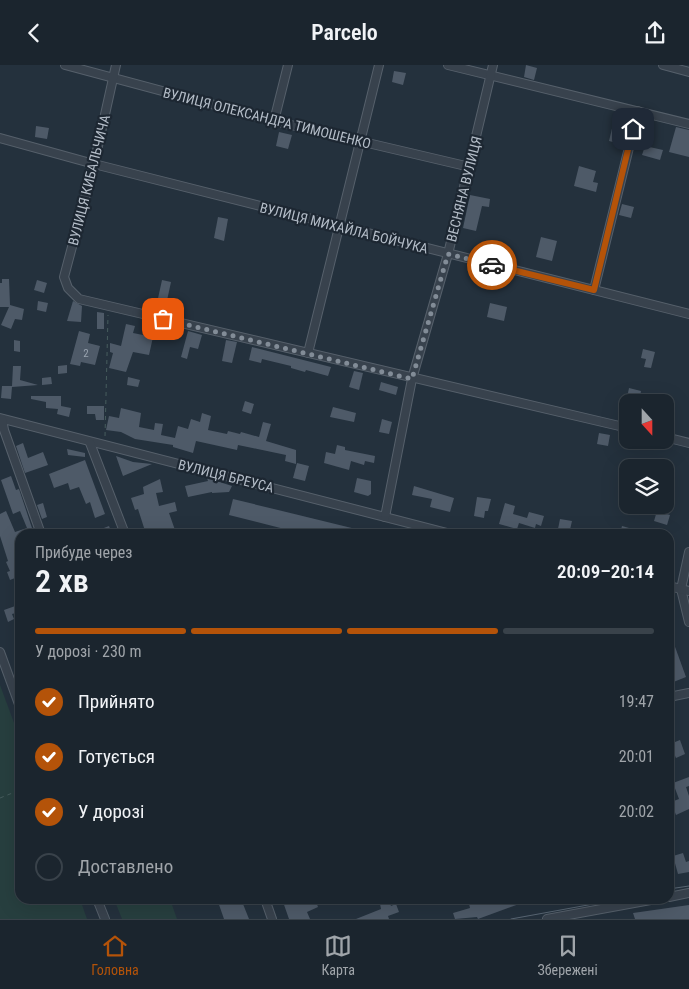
<!DOCTYPE html>
<html lang="uk">
<head>
<meta charset="utf-8">
<style>
  body { margin:0; font-family:"Roboto Condensed",sans-serif; background:#242d36; color:#f1f3f6; height:100vh; display:flex; flex-direction:column; font-size:19px; white-space:nowrap }
  * { box-sizing:border-box; margin:0 }
  p { font-size:16px; color:#a0a5aa }
  .icon { flex:none; width:28px; height:28px; fill:none; stroke:currentColor; stroke-width:2; stroke-linecap:round; stroke-linejoin:round }
  .map { position:relative; flex:1; overflow:hidden }
  .sheet { position:absolute; left:15px; top:464px; width:659px; height:375px; display:flex; flex-direction:column; background:#1b252e; border-radius:15px; box-shadow:0 5px 20px #0002,0 0 0 1px #39424a }
  .sheet>* { flex:none }
  .needle { width:32px; rotate:159deg }
  .fabs { position:absolute; left:619px; top:329px; display:grid; gap:10px }
  .fabs a { display:grid; place-items:center; width:55px; height:55px; border-radius:10px; background:#1b252e; box-shadow:0 5px 20px #0002,0 0 0 1px #39424a; font-size:25px }
  .pin { position:absolute; display:grid; place-items:center; width:42px; height:42px; color:#fff; margin:-21px; border-radius:10px; box-shadow:0 2px 8px #0006 }
  .courier { position:absolute; display:grid; place-items:center; width:50px; height:50px; margin:-25px; border:4px solid #b45309; border-radius:50%; background:#fff; color:#222; box-shadow:0 1px 6px #0007 }
  .headline em { font-style:normal; font-weight:600 }
  .headline div { display:flex; flex-direction:column-reverse }
  .headline { display:flex; align-items:center; justify-content:space-between; height:85px; padding:0 20px }
  h1 { font-size:32px; font-weight:600; line-height:38px }
  .bar { display:grid; grid-template-columns:repeat(4,1fr); gap:8px 5px; align-content:center; height:60px; padding:0 20px }
  .bar i { height:6px; border-radius:4px; background:#39424a }
  .bar .selected { background:#b45309 }
  .bar p { grid-column:span 4 }
  ol { padding:0 20px; list-style:none }
  li { display:flex; align-items:center; gap:15px; height:55px }
  li p { margin-inline-start:auto }
  li .icon { padding:5px; border-radius:50%; background:#b45309; color:#fff; stroke-width:4 }
  li:last-child { color:#a0a5aa }
  li i { width:28px; height:28px; border:2px solid #39424a; border-radius:50% }
  header { display:flex; justify-content:space-between; align-items:center; height:65px; padding:0 20px; background:#1b252e; font-size:22px; font-weight:600 }
  .tabs { display:flex; justify-content:space-around; align-items:center; height:70px; border-top:1px solid #39424a; background:#1b252e; font-size:14px; color:#a0a5aa }
  .tabs a { display:grid; justify-items:center; gap:2px }
  .tabs .selected { color:#b45309 }
  .map>svg:first-child { display:block }
</style>
</head>
<body>
<header><svg class="icon" aria-label="back" viewBox="0 0 24 24"><path d="M15 5l-7 7 7 7"/></svg>Parcelo<svg class="icon" aria-label="share" viewBox="0 0 24 24"><path d="M12 15V3M7 8l5-5 5 5M5 13v7h14v-7"/></svg></header>
<div class="map">
<svg width="689" height="854" viewBox="0 0 689 854">
  <rect width="100%" height="100%" fill="#24313d"/>
  <g fill="#273f3f">
    <path d="M0,620L20,674V834H80L87,854H0Z"/>
    <path d="M114,834H170L177,854H122Z"/>
  </g>
  <g fill="#4e5a68">
    <path d="M526,0L537,3L534,15L524,12Z"/>
    <path d="M394,6L406,8L403,20L392,17Z"/>
    <path d="M616,47L628,50L621,79L609,76Z"/>
    <path d="M36,61L49,63L47,74L35,72Z"/>
    <path d="M676,62L689,65V92L669,87Z"/>
    <path d="M279,67L292,70L288,84L276,81Z"/>
    <path d="M645,81L663,85L660,95L642,90Z"/>
    <path d="M579,101L596,106L593,117L598,118L596,127L574,121Z"/>
    <path d="M470,130L490,134L489,142L482,141L476,166L463,163Z"/>
    <path d="M622,139L634,142L631,153L619,150Z"/>
    <path d="M218,152L228,154L224,176L214,173Z"/>
    <path d="M541,172L557,176L552,196L536,192Z"/>
    <path d="M2,214H9L10,240L24,244L22,255L15,254L11,264L1,260L9,242H0V218H2Z"/>
    <path d="M37,215L47,218L44,228L34,225Z"/>
    <path d="M162,215L171,217L166,240L157,238Z"/>
    <path d="M38,236L48,238L46,247L37,245Z"/>
    <path d="M73,236L82,241L81,257L67,256Z"/>
    <path d="M490,238L507,242L504,256L487,252Z"/>
    <path d="M97,247L104,248V264H97Z"/>
    <path d="M157,258L168,261L165,274L154,272Z"/>
    <path d="M126,259L135,261L133,268L153,272L149,290L133,287L126,307L109,303L113,288L110,287V278L121,281Z"/>
    <path d="M79,266L90,269L88,278L100,281L95,300L81,297L80,301L70,299Z"/>
    <path d="M188,266L202,270L198,284L190,282L187,294L181,292Z"/>
    <path d="M14,275L20,276V287L14,286Z"/>
    <path d="M226,275L237,277L232,298L222,296Z"/>
    <path d="M252,282L331,302L328,311L306,305L305,307L291,303V301L262,294L261,298L249,295Z"/>
    <path d="M643,284L655,287L651,303L644,302L646,294L641,293Z"/>
    <path d="M67,300V308L58,309V301Z"/>
    <path d="M13,301H21L20,315L38,320L12,322L11,334L1,333L2,321H12Z"/>
    <path d="M354,306L363,308L359,325L349,322Z"/>
    <path d="M51,312L52,319L42,320V313Z"/>
    <path d="M128,312L140,315L138,322L127,320Z"/>
    <path d="M381,317L398,322L396,330L379,325Z"/>
    <path d="M629,323L641,326L639,338H626Z"/>
    <path d="M31,331H61V341L71,343L69,352L57,349L58,344L46,343V337L31,334Z"/>
    <path d="M245,336L254,339L251,349L242,346Z"/>
    <path d="M87,341H104V355H96L95,349H87Z"/>
    <path d="M333,342L356,348L354,357L330,352Z"/>
    <path d="M121,343L141,348L139,362L154,365L155,358L163,359L161,370L175,373L178,361L188,364L191,354L200,357L202,348L211,351L208,365L227,369L228,366L240,369L241,367L259,372L263,357L271,359L266,376L296,385V399L285,396L286,390L238,380L237,385L196,376L193,388L173,382V380L135,374L121,367L106,365L109,351L119,353Z"/>
    <path d="M382,354L392,357L389,369L379,367Z"/>
    <path d="M599,368L610,370L608,381L597,379Z"/>
    <path d="M23,378L28,393L43,387L48,400L25,408L16,381Z"/>
    <path d="M337,380L345,382V385L375,391L374,398L365,396L364,400L351,396L349,405L324,398L326,387L335,389Z"/>
    <path d="M67,384L85,388V392L68,390Z"/>
    <path d="M116,391L133,397L152,399L123,411Z"/>
    <path d="M85,395L105,449L95,453L90,437L86,439L79,422L70,425L68,418L54,423L49,409Z"/>
    <path d="M297,398L309,401L305,416L293,413Z"/>
    <path d="M11,411L16,425L19,424L34,469H20V511L10,515L7,507L10,506L6,497L8,496L0,471V449L6,446L15,467L27,463L20,446L13,449L1,415Z"/>
    <path d="M207,413L232,421L229,427L212,428V427L188,432L185,421L208,416Z"/>
    <path d="M357,413L371,416V429L368,431L354,427Z"/>
    <path d="M160,414L163,427L156,428L159,441L175,437L177,446L169,448L175,465L163,469H146L138,444L135,445L131,433L144,429L143,422Z"/>
    <path d="M665,416L674,418L672,427L665,425Z"/>
    <path d="M414,421L454,433L450,447L430,442L432,434L412,430Z"/>
    <path d="M477,432L491,434L488,446H485L484,453L474,451Z"/>
    <path d="M233,434L364,466V469H304L229,450Z"/>
    <path d="M43,438L47,452L42,454L37,440Z"/>
    <path d="M505,438L515,441L513,449L527,453L529,447L544,451L541,461L536,459L535,463L519,458L517,464L499,459Z"/>
    <path d="M657,446L670,450L667,460L654,456Z"/>
    <path d="M560,454L572,456L569,469H557Z"/>
    <path d="M109,461L112,469H91V468Z"/>
    <path d="M622,461L643,467V469H620Z"/>
    <path d="M18,540L20,547L12,549L14,554L8,557L4,545Z"/>
    <path d="M674,579L686,612L671,618L669,581Z"/>
    <path d="M680,675L685,689L676,693L670,679Z"/>
    <path d="M689,712V721L686,722L689,731V744L676,750L671,737L679,734L673,718Z"/>
    <path d="M683,788L686,797L689,796V807L678,809L673,791Z"/>
    <path d="M217,834H241L249,854H224Z"/>
    <path d="M282,834H315L318,842L307,847L310,854H289Z"/>
    <path d="M468,834H533L478,854L477,852L455,854L453,848L470,843Z"/>
    <path d="M389,836L391,841L396,839L399,847L388,851L389,854H356L381,844L380,839Z"/>
    <path d="M689,840V854H635L633,848Z"/>
  </g>
  <g fill="none" stroke-linecap="round" stroke-linejoin="round">
    <defs>
      <g id="minor">
        <path d="M65,0L274,56L470,102"/>
        <path d="M116,0L94,99L64,212L68,223L79,234L628,363"/>
        <path d="M448,0L689,59"/>
        <path d="M663,0L689,7"/>
        <path d="M274,56L288,0"/>
        <path d="M0,73L94,99L689,249"/>
        <path d="M594,225L638,46"/>
        <path d="M308,288L379,0"/>
        <path d="M0,353L451,469"/>
        <path d="M2,354L4,365L41,469"/>
        <path d="M665,372L689,378"/>
        <path d="M90,378L125,469"/>
        <path d="M385,452L412,314L448,189L493,0"/>
        <path d="M689,487L681,524L689,557"/>
        <path d="M669,521L689,526"/>
        <path d="M0,587L20,642"/>
        <path d="M669,632L689,628"/>
        <path d="M669,832L689,828"/>
        <path d="M97,834L105,854"/>
        <path d="M265,834L272,854"/>
        <path d="M547,854L656,834"/>
      </g>
    </defs>
    <use href="#minor" stroke="#56606b" stroke-width="10"/>
    <g stroke="#465c5d" stroke-width="1" stroke-dasharray="4 4" stroke-linecap="butt">
      <path d="M105,371L108,250"/>
      <path d="M0,733L20,725"/>
    </g>
    <use href="#minor" stroke="#38424d" stroke-width="8"/>
    <g stroke="#5a6774" stroke-width="1">
      <path d="M669,824L689,821"/>
      <path d="M511,854L621,834"/>
    </g>
  </g>
  <g fill="none" stroke-linecap="round" stroke-linejoin="round">
    <path stroke="#828c97" stroke-width="5" stroke-dasharray="0 9" d="M163,254L412,314L448,189L492,200"/>
    <path stroke="#b45309" stroke-width="6" d="M492,200L594,225L633,64"/>
  </g>
  <g text-anchor="middle" dominant-baseline="central" stroke-width="4.5" stroke-linejoin="round" paint-order="stroke">
    <g font-size="11" fill="#9aa4b0">
      <text x="86" y="288">2</text>
    </g>
    <g font-size="14" fill="#b4bdc8" stroke="#1d2732">
      <text transform="translate(267 53) rotate(14)">ВУЛИЦЯ ОЛЕКСАНДРА ТИМОШЕНКО</text>
      <text transform="translate(89 115) rotate(-76)">ВУЛИЦЯ КИБАЛЬЧИЧА</text>
      <text transform="translate(464 124) rotate(-76)">ВЕСНЯНА ВУЛИЦЯ</text>
      <text transform="translate(344 163) rotate(14)">ВУЛИЦЯ МИХАЙЛА БОЙЧУКА</text>
      <text transform="translate(226 411) rotate(14)">ВУЛИЦЯ БРЕУСА</text>
    </g>
  </g>
</svg>
<div class="fabs">
<a><svg class="needle" viewBox="-14 -14 28 28"><path d="M0-13l5 13h-10z" fill="#e53935"/><path d="M0 13l5-13h-10z" fill="#a0a5aa"/></svg></a>
<a><svg class="icon" aria-label="layers" viewBox="0 0 24 24"><path d="M12 4l9 5-9 5-9-5zM3 14l9 5 9-5"/></svg></a>
</div>
<div class="pin" style="left:163px;top:254px;background:#ea580c"><svg class="icon" aria-label="bag" viewBox="0 0 24 24"><path d="M5 8h14l-1 12H6zM9 8a3 3 0 0 1 6 0"/></svg></div>
<div class="pin" style="left:633px;top:64px;background:#1f2937"><svg class="icon" aria-label="home" viewBox="0 0 24 24"><path d="M3 11l9-7 9 7M6 9v11h12V9"/></svg></div>
<div class="courier" style="left:492px;top:200px"><svg class="icon" aria-label="car" viewBox="0 0 24 24"><path d="M5 17H2v-5l4-1 3-4h7l3 4 3 1v5h-3M9 17h6M6 11h13"/><circle cx="7" cy="17" r="2"/><circle cx="17" cy="17" r="2"/></svg></div>
<section class="sheet">
<div class="headline"><div><h1>2 хв</h1><p>Прибуде через</p></div><em>20:09–20:14</em></div>
<div class="bar"><i class="selected"></i><i class="selected"></i><i class="selected"></i><i></i><p>У дорозі · 230 m</p></div>
<ol>
<li><svg class="icon" aria-label="check" viewBox="0 0 24 24"><path d="M5 12l5 5 9-10"/></svg>Прийнято<p>19:47</p></li>
<li><svg class="icon" aria-label="check" viewBox="0 0 24 24"><path d="M5 12l5 5 9-10"/></svg>Готується<p>20:01</p></li>
<li><svg class="icon" aria-label="check" viewBox="0 0 24 24"><path d="M5 12l5 5 9-10"/></svg>У дорозі<p>20:02</p></li>
<li><i></i>Доставлено</li>
</ol>
</section>
</div>
<nav class="tabs">
<a class="selected"><svg class="icon" aria-label="home" viewBox="0 0 24 24"><path d="M3 11l9-7 9 7M6 9v11h12V9"/></svg>Головна</a>
<a><svg class="icon" aria-label="map" viewBox="0 0 24 24"><path d="M3 6l6-2 6 2 6-2v14l-6 2-6-2-6 2zM9 4v14M15 6v14"/></svg>Карта</a>
<a><svg class="icon" aria-label="saved" viewBox="0 0 24 24"><path d="M7 4h10v16l-5-4-5 4z"/></svg>Збережені</a>
</nav>
</body>
</html>
